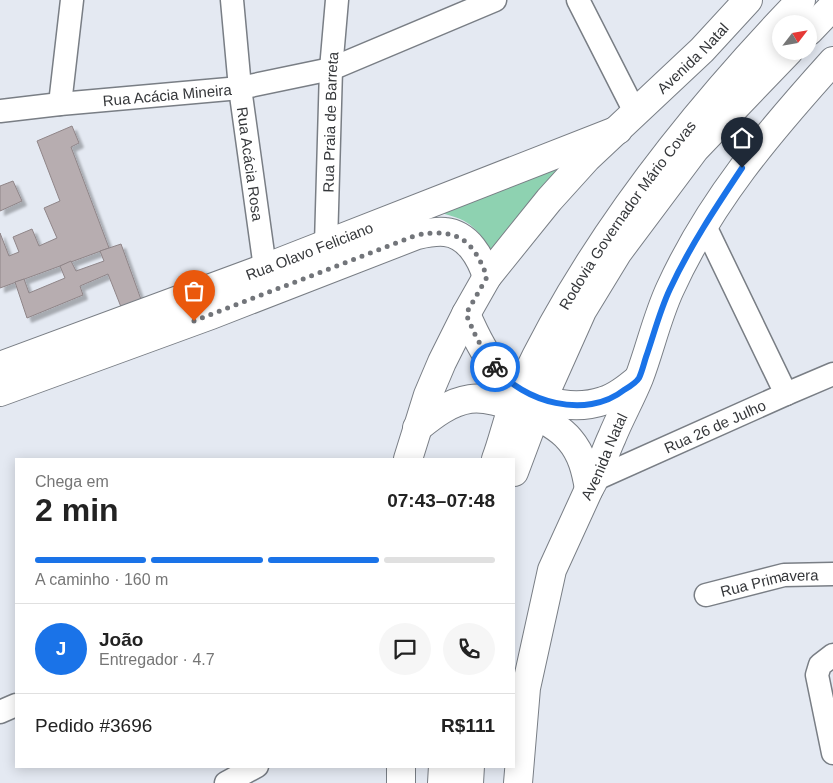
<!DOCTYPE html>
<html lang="pt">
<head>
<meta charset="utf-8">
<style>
  body { margin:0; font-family:Arial,sans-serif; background:#f6f6f6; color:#222; height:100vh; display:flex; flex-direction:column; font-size:19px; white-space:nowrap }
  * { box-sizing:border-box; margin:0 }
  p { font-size:16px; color:#767676 }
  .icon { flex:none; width:28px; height:28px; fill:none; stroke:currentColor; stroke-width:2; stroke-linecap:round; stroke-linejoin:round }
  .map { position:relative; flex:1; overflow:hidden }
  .panel { position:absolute; left:15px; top:458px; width:500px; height:310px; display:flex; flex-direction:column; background:#fff; border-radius:0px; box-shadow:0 2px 12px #0003 }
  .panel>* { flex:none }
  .needle { width:32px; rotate:59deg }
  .buttons { position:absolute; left:772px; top:15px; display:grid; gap:10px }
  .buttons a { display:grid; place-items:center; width:45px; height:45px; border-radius:50%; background:#fff; box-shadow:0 2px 12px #0003; font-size:25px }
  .pin { position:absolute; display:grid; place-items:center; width:42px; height:42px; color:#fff; margin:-51px -21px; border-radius:50% 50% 50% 0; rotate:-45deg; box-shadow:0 0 5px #0007 }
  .pin .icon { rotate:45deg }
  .courier { position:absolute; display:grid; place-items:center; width:50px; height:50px; margin:-25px; border:4px solid #1a73e8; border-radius:50%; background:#fff; color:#222; box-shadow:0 1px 6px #0007 }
  .headline em { font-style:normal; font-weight:700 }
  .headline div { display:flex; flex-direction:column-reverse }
  .headline { display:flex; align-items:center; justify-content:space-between; height:85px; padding:0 20px }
  h1 { font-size:32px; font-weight:700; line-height:38px }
  .bar { display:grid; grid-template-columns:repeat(4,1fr); gap:8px 5px; align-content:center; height:60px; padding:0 20px }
  .bar i { height:6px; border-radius:4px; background:#e0e0e0 }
  .bar .on { background:#1a73e8 }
  .bar p { grid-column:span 4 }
  .line { display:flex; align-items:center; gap:12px; padding:0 20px; border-top:1px solid #e0e0e0 }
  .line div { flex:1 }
  .round { display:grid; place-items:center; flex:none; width:52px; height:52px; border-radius:26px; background:#f6f6f6 }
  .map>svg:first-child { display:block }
</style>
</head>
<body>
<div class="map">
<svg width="833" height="783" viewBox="0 0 833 783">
  <defs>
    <filter id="shadow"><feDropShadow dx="4.5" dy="4.5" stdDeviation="1" flood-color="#0004"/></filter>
  </defs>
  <rect width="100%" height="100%" fill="#e4e9f2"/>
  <path fill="#8ed2b1" d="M579,153L494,257C478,229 472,220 440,213Z"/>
  <g fill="#b7adb0" stroke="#8f8588" filter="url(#shadow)">
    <path d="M72,126L79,143L71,147L109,248L0,288V233L9,256L19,252L13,237L32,229L39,246L57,238L44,208L60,201L37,141Z"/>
    <path d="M13,181L22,201L0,211V186Z"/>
    <path d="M121,244L143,305L123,312L108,274L80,286L83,295L27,318L15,282L24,279L29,293L65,278L60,266L71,261L76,271L104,261L100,251Z"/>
  </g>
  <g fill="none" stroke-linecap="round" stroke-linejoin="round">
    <defs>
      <g id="minor">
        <path id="s1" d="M232,0L240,88L265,268"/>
        <path d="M578,0L636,114"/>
        <path d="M60,104L72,0"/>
        <path id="s2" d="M0,111L60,104L240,88L331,69L495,0"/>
        <path d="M704,224L786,394"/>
        <path id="s3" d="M326,244L331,69L337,0"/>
        <path id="s4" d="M596,479L786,394L833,374"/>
        <path id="s5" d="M706,595L784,575L833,574"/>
        <path d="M833,655L820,665L817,675L833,753"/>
        <path d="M0,712L16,705"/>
        <path d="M226,783L257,766"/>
      </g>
      <g id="major">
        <path d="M466,314C475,335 485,356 500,373C523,400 570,412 603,401C616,397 627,388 638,379"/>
        <path id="s6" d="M0,366L265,268L618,130"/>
        <path d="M0,392L211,315L417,235C426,233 436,231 445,232C468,234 481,258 487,277"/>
        <path d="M417,428C432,416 449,402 470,399C496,395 553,419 570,440C582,454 586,471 589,489"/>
        <path id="s7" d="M408,459L428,395L442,362L466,314L487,277L549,200L587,158L702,50L748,0"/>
        <path d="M401,783V766"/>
        <path id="s8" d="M518,783L526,688L552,570L589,489C599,473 604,454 612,437C620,417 631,398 639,378C650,349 657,317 670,289C710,201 769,132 833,61"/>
      </g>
      <g id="highway">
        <path d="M809,31L833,6"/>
        <path id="s9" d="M496,459C504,438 508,415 518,394C584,249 691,114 801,0"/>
        <path d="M514,472L535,416L582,311L618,252L695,149L789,51"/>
        <path d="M442,783L443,766"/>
        <path d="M469,783L470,766"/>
      </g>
    </defs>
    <use href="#minor" stroke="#797e85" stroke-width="25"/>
    <use href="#major" stroke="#797e85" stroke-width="30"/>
    <use href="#highway" stroke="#797e85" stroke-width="30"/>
    <use href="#minor" stroke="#fff" stroke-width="22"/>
    <use href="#major" stroke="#fff" stroke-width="28"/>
    <use href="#highway" stroke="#fff" stroke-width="28"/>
  </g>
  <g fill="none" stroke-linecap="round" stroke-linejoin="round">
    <path stroke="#72757a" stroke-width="5" stroke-dasharray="0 9" d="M194,321L417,235C457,228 473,239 487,277L466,314L477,339L495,367"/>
    <path stroke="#1a73e8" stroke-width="6" d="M495,367C523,402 586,420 624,390C629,387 636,383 639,378C642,372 644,363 646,357C654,334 660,310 670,289C690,246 716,207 742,168"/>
  </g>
  <g text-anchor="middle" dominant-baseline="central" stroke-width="4" stroke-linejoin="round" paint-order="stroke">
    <g font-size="15" fill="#35373a" stroke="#e4e9f2">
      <text stroke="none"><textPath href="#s7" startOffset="500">Avenida Natal</textPath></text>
      <text stroke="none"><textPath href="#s2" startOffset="168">Rua Acácia Mineira</textPath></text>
      <text stroke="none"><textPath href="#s3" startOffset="122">Rua Praia de Barreta</textPath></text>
      <text stroke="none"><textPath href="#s1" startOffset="165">Rua Acácia Rosa</textPath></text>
      <text stroke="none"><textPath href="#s9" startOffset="279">Rodovia Governador Mário Covas</textPath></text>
      <text stroke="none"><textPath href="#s6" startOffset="330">Rua Olavo Feliciano</textPath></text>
      <text stroke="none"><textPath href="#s4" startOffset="130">Rua 26 de Julho</textPath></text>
      <text stroke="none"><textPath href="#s8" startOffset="341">Avenida Natal</textPath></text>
      <text stroke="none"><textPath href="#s5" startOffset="65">Rua Primavera</textPath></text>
    </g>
  </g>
</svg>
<div class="buttons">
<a><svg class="needle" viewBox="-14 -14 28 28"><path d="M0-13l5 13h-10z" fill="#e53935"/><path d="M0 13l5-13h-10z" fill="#767676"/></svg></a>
</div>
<div class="pin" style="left:194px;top:321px;background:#ea580c"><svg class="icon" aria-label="bag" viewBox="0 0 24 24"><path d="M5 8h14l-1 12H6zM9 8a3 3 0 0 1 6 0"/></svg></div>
<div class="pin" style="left:742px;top:168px;background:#1f2937"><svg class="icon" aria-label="home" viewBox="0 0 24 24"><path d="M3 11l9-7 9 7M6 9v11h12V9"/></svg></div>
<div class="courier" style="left:495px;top:367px"><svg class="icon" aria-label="bike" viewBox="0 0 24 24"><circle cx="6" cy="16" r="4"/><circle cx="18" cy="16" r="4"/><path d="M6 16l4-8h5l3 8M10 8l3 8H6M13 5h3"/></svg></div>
<section class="panel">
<div class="headline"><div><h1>2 min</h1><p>Chega em</p></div><em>07:43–07:48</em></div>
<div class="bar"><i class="on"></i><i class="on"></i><i class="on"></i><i></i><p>A caminho · 160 m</p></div>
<div class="line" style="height:90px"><b class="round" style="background:#1a73e8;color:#fff">J</b><div><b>João</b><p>Entregador · 4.7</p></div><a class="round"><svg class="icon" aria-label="chat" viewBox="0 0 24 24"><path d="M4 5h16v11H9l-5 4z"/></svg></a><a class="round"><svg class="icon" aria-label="phone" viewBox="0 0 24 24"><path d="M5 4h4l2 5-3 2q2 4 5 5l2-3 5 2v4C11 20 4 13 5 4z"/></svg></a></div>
<div class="line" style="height:65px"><div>Pedido #3696</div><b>R$111</b></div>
</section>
</div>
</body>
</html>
